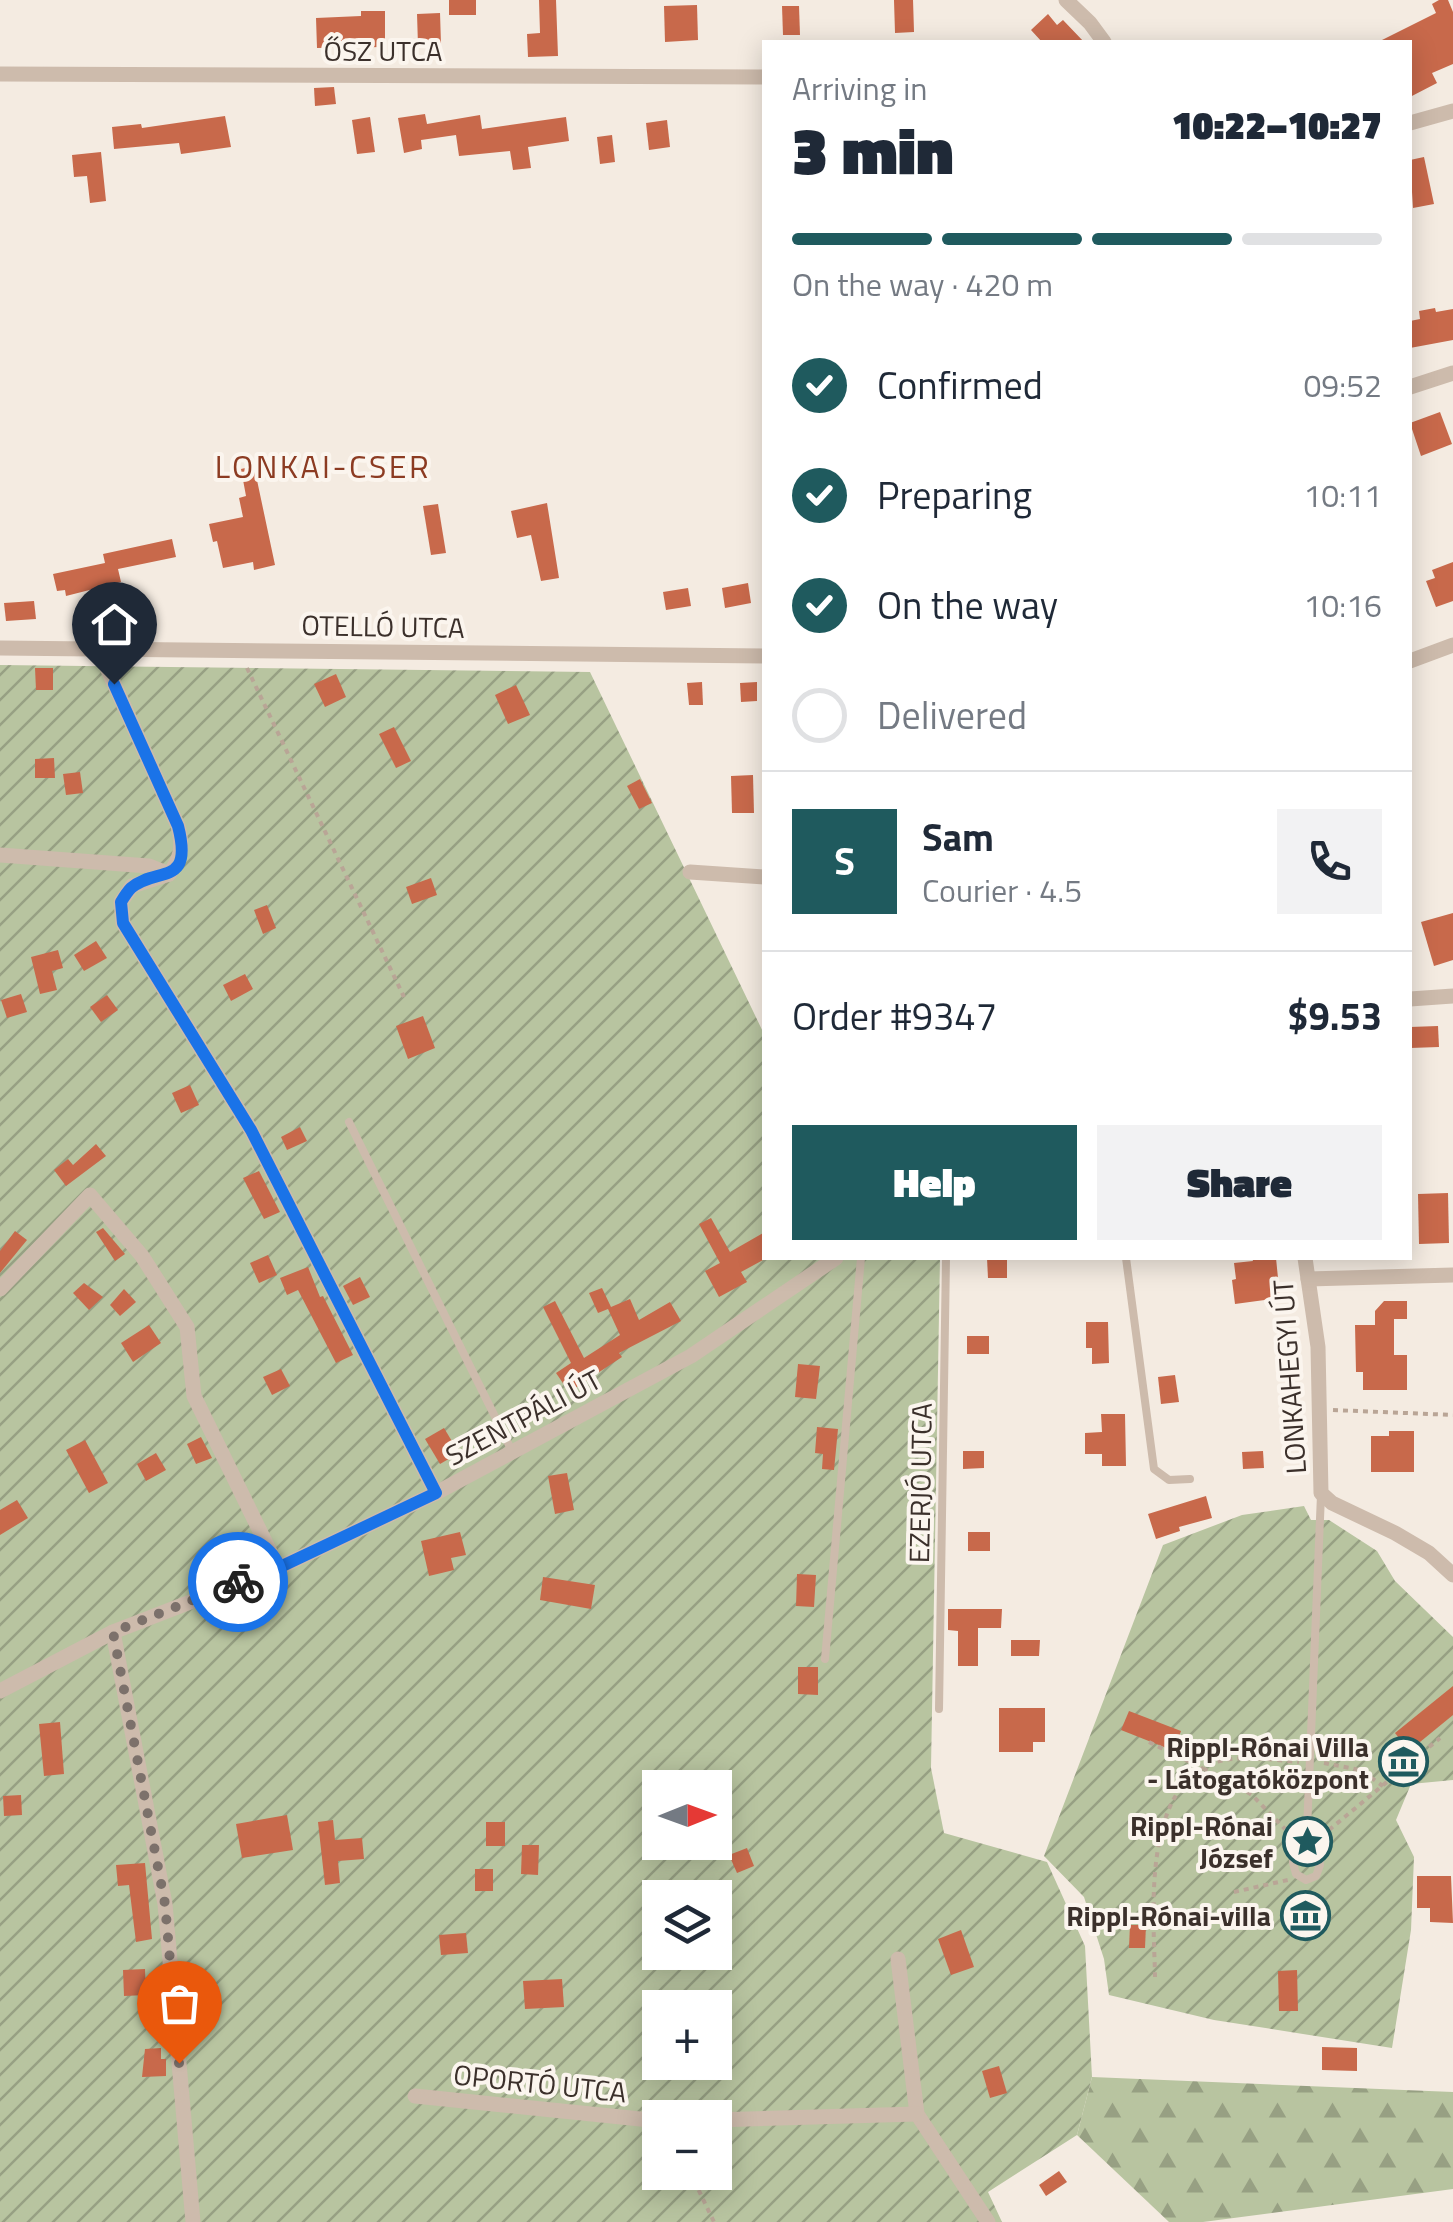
<!DOCTYPE html>
<html lang="en">
<head>
<meta charset="utf-8">
<style>
  body { margin:0; font-family:"Titillium Web",sans-serif; background:#f2f2f3; color:#1f2937; height:100vh; display:flex; flex-direction:column; font-size:38px; white-space:nowrap }
  * { box-sizing:border-box; margin:0 }
  p { font-size:32px; color:#747a83 }
  .icon { flex:none; width:55px; height:55px; fill:none; stroke:currentColor; stroke-width:2; stroke-linecap:round; stroke-linejoin:round }
  .map { position:relative; flex:1; overflow:hidden }
  .sheet { position:absolute; left:762px; top:40px; width:650px; height:1220px; display:flex; flex-direction:column; background:#fff; border-radius:0px; box-shadow:0 5px 25px #0003 }
  .sheet>* { flex:none }
  .needle { width:65px; rotate:89deg }
  .tools { position:absolute; left:642px; top:1770px; display:grid; gap:20px }
  .tools a { display:grid; place-items:center; width:90px; height:90px; border-radius:0px; background:#fff; box-shadow:0 5px 25px #0003; font-size:50px }
  .pin { position:absolute; display:grid; place-items:center; width:85px; height:85px; color:#fff; margin:-102px -42px; border-radius:50% 50% 50% 0; rotate:-45deg; box-shadow:0 0 10px #0007 }
  .pin .icon { rotate:45deg }
  .courier { position:absolute; display:grid; place-items:center; width:100px; height:100px; margin:-50px; border:8px solid #1a73e8; border-radius:50%; background:#fff; color:#222; box-shadow:0 2px 12px #0007 }
  .head em { font-style:normal; font-weight:800 }
  .head div { display:flex; flex-direction:column-reverse }
  .head { display:flex; align-items:center; justify-content:space-between; height:170px; padding:0 30px }
  h1 { font-size:65px; font-weight:800; line-height:75px }
  .bar { display:grid; grid-template-columns:repeat(4,1fr); gap:15px 10px; align-content:center; height:120px; padding:0 30px }
  .bar i { height:12px; border-radius:8px; background:#e0e1e3 }
  .bar .on { background:#1f5a5e }
  .bar p { grid-column:span 4 }
  .line { display:flex; align-items:center; gap:25px; padding:0 30px; border-top:2px solid #e0e1e3 }
  .line div { flex:1 }
  .round { display:grid; place-items:center; flex:none; width:105px; height:105px; border-radius:0px; background:#f2f2f3 }
  ol { padding:0 30px; list-style:none }
  li { display:flex; align-items:center; gap:30px; height:110px }
  li p { margin-inline-start:auto }
  li .icon { padding:10px; border-radius:50%; background:#1f5a5e; color:#fff; stroke-width:4 }
  li:last-child { color:#747a83 }
  li i { width:55px; height:55px; border:5px solid #e0e1e3; border-radius:50% }
  .cta { display:flex; gap:20px; margin-top:auto; padding:20px 30px }
  .cta a { flex:1; height:115px; border-radius:0px; background:#1f5a5e; color:#fff; font-size:40px; font-weight:800; line-height:115px; text-align:center }
  .cta a+a { background:#f2f2f3; color:#1f2937 }
  .map>svg:first-child { display:block }
</style>
</head>
<body>
<div class="map">
<svg width="1453" height="2222" viewBox="0 0 1453 2222">
  <defs>
    <pattern id="forest-firs" width="22" height="20" patternUnits="userSpaceOnUse" patternTransform="scale(2.5)"><rect width="22" height="20" fill="#b8c4a0"/><path d="M5 1l3.5 6h-7zM16 11l3.5 6h-7z" fill="#97a083"/></pattern>
    <pattern id="garden-furrows" width="10" height="10" patternUnits="userSpaceOnUse" patternTransform="scale(2.5)"><rect width="10" height="10" fill="#b8c4a0"/><path d="M-1 1l2-2M0 10L10 0M9 11l2-2" fill="none" stroke="#97a083"/></pattern>
  </defs>
  <rect width="100%" height="100%" fill="#f4ebe1"/>
  <path fill="url(#forest-firs)" d="M1092,2077L1453,2092V2189L1203,2222H1169L1077,2135Z"/>
  <g fill="url(#garden-furrows)" fill-rule="evenodd">
    <path d="M0,665L590,672L765,1036V1258H940L931,1768L944,1833L1047,1862L1085,1946L1092,2077L1077,2135L988,2192L1002,2222H0ZM660,1788H715V1842H660ZM660,1898H715V1952H660ZM660,2008H715V2062H660ZM660,2118H715V2172H660Z"/>
    <path d="M1304,1506L1311,1520H1329L1377,1551L1395,1581L1453,1637V1780L1411,1784L1396,1820L1414,1857L1411,1930L1392,2048L1214,2020L1109,1995L1104,1959L1084,1897L1044,1856L1163,1545L1242,1515Z"/>
  </g>
  <g fill="#c8694b">
    <rect x="449" y="0" width="27" height="15"/>
    <path d="M539,0H556L558,56L528,57L527,34L540,33Z"/>
    <path d="M894,0H913L914,32L895,33Z"/>
    <path d="M1439,0H1448L1453,12V64L1432,73L1437,83L1410,97V42H1378L1436,13L1432,4Z"/>
    <path d="M697,5L698,40L665,42L664,6Z"/>
    <path d="M782,6H799L800,35H783Z"/>
    <path d="M361,11H385V47L317,48L316,18L361,16Z"/>
    <path d="M440,13L441,44L418,45L417,14Z"/>
    <path d="M1048,14L1057,25L1063,20L1084,42H1042L1031,30Z"/>
    <path d="M334,87L336,104L315,106L314,88Z"/>
    <path d="M425,114L427,124L480,115L482,129L566,117L569,141L528,147L531,168L513,170L510,151L459,156L456,135L421,140L422,149L404,153L398,118Z"/>
    <path d="M225,116L231,147L181,154L179,143L114,149L112,127L141,124L142,128Z"/>
    <path d="M370,117L375,152L357,154L352,120Z"/>
    <path d="M667,120L670,147L649,150L646,123Z"/>
    <path d="M612,135L615,162L600,164L597,137Z"/>
    <path d="M101,152L106,201L90,203L87,176L74,177L72,155Z"/>
    <path d="M1424,157L1434,204L1413,208L1410,160Z"/>
    <path d="M1435,308L1436,312L1453,309V340L1410,348V321L1420,319L1419,311Z"/>
    <path d="M1440,412L1452,444L1421,456L1410,423Z"/>
    <path d="M254,466L275,565L254,570L253,562L223,568L217,541L213,542L209,524L243,517L239,498L246,496L241,469Z"/>
    <path d="M547,503L559,578L541,581L531,535L517,538L511,511Z"/>
    <path d="M438,504L446,553L431,555L423,506Z"/>
    <path d="M172,539L176,557L118,569L121,582L66,596L65,590L57,591L53,574L105,563L103,554Z"/>
    <path d="M1453,562V601L1436,607L1426,581L1435,578L1432,570Z"/>
    <path d="M748,583L751,603L725,608L722,588Z"/>
    <path d="M688,588L691,606L666,610L663,592Z"/>
    <path d="M34,601L36,619L6,621L4,603Z"/>
    <path d="M35,668H53V690H36Z"/>
    <path d="M336,674L346,697L325,707L314,684Z"/>
    <path d="M702,682L703,705H689L687,683Z"/>
    <path d="M757,682V701L741,702L740,683Z"/>
    <path d="M516,685L530,715L508,724L495,695Z"/>
    <path d="M394,727L411,761L396,768L379,734Z"/>
    <path d="M54,758L55,778H35V759Z"/>
    <path d="M80,772L83,793L66,795L63,774Z"/>
    <path d="M753,775L754,813H732L731,776Z"/>
    <path d="M640,779L652,803L639,809L627,786Z"/>
    <path d="M431,878L437,895L412,904L406,887Z"/>
    <path d="M267,905L276,928L263,934L254,910Z"/>
    <path d="M1453,913V960L1434,966L1421,922Z"/>
    <path d="M96,941L107,958L84,971L74,955Z"/>
    <path d="M58,950L63,968L52,971L57,990L40,994L31,957Z"/>
    <path d="M245,974L253,989L231,1001L223,985Z"/>
    <path d="M21,994L27,1012L7,1018L1,1000Z"/>
    <path d="M107,995L118,1010L101,1022L90,1007Z"/>
    <path d="M423,1016L435,1048L408,1059L396,1026Z"/>
    <path d="M1438,1026L1439,1047L1410,1048V1027Z"/>
    <path d="M190,1085L199,1105L181,1113L172,1093Z"/>
    <path d="M300,1127L307,1141L287,1150L281,1137Z"/>
    <path d="M96,1144L106,1156L66,1186L54,1170L68,1159L73,1165Z"/>
    <path d="M259,1171L280,1212L264,1219L243,1178Z"/>
    <path d="M1448,1193L1449,1243L1419,1244L1418,1194Z"/>
    <path d="M711,1218L730,1252L765,1232V1259L741,1272L747,1282L719,1297L705,1271L720,1263L699,1224Z"/>
    <path d="M103,1228L125,1254L115,1261L96,1232Z"/>
    <path d="M15,1231L27,1240L0,1273V1251Z"/>
    <path d="M268,1255L277,1275L259,1283L250,1263Z"/>
    <path d="M987,1258H1007V1278H988Z"/>
    <path d="M1252,1258H1276L1280,1298L1235,1304L1232,1280L1236,1279L1234,1263L1253,1261Z"/>
    <path d="M308,1267L320,1297L323,1296L353,1355L336,1363L298,1290L287,1295L280,1278Z"/>
    <path d="M360,1277L370,1297L353,1305L343,1286Z"/>
    <path d="M84,1283L103,1297L89,1310L73,1293Z"/>
    <path d="M602,1288L611,1307L630,1299L639,1320L670,1302L681,1321L619,1353L622,1357L569,1392L556,1373L571,1363L543,1307L555,1301L584,1358L620,1335L608,1309L598,1313L589,1293Z"/>
    <path d="M124,1289L136,1302L120,1316L110,1305Z"/>
    <path d="M1384,1301H1407V1319H1394V1355H1407V1390H1363V1372H1356L1355,1325H1375V1311Z"/>
    <path d="M1086,1322H1108L1109,1363L1092,1364V1348H1086Z"/>
    <path d="M149,1325L161,1343L133,1362L121,1343Z"/>
    <rect x="967" y="1336" width="22" height="18"/>
    <path d="M798,1364L820,1366L816,1399L795,1397Z"/>
    <path d="M281,1369L290,1386L272,1395L263,1377Z"/>
    <path d="M1175,1375L1179,1402L1161,1404L1158,1377Z"/>
    <path d="M1101,1414H1125L1126,1466H1102V1454H1085V1433L1102,1432Z"/>
    <path d="M817,1427L838,1429L834,1470L822,1469L823,1454L815,1453Z"/>
    <path d="M444,1428L459,1453L440,1464L425,1439Z"/>
    <path d="M1389,1431H1414V1472H1371V1436H1389Z"/>
    <path d="M201,1437L212,1458L196,1464L187,1444Z"/>
    <path d="M85,1440L108,1483L89,1493L66,1450Z"/>
    <path d="M963,1451H984V1468L963,1469Z"/>
    <path d="M1263,1451L1264,1468L1243,1469L1242,1452Z"/>
    <path d="M156,1453L166,1470L146,1481L137,1464Z"/>
    <path d="M567,1473L574,1510L555,1514L548,1476Z"/>
    <path d="M1206,1496L1212,1518L1179,1527L1180,1531L1156,1539L1148,1514Z"/>
    <path d="M17,1500L28,1518L0,1535V1510Z"/>
    <path d="M460,1532L466,1555L451,1558L454,1570L429,1576L421,1541Z"/>
    <rect x="968" y="1532" width="22" height="19"/>
    <path d="M797,1574L816,1575L814,1607L796,1606Z"/>
    <path d="M543,1577L595,1585L591,1609L540,1600Z"/>
    <path d="M948,1609H1002L1001,1628H978V1666H958V1631L948,1630Z"/>
    <path d="M1011,1640H1040L1039,1656H1011Z"/>
    <path d="M798,1667H818V1695L798,1694Z"/>
    <path d="M1453,1686V1715L1409,1751L1395,1733Z"/>
    <path d="M999,1708H1045V1742H1033V1752H999Z"/>
    <path d="M1129,1711L1181,1731L1174,1751L1121,1730Z"/>
    <path d="M60,1722L64,1774L44,1776L39,1724Z"/>
    <path d="M21,1795L22,1815L4,1816L3,1796Z"/>
    <path d="M287,1815L293,1850L242,1858L236,1824Z"/>
    <path d="M333,1820L335,1840L362,1838L364,1859L338,1861L340,1883L325,1885L318,1822Z"/>
    <rect x="486" y="1822" width="19" height="24"/>
    <path d="M522,1845H539L538,1875L521,1874Z"/>
    <path d="M747,1848L754,1866L737,1873L729,1855Z"/>
    <path d="M145,1863L152,1939L136,1942L129,1885L118,1886L116,1865Z"/>
    <rect x="475" y="1869" width="18" height="22"/>
    <path d="M1417,1876H1451L1453,1923L1430,1922V1908H1417Z"/>
    <path d="M1297,1902L1315,1903L1314,1913H1324L1323,1932H1286L1287,1912L1296,1913Z"/>
    <path d="M1130,1925H1146L1145,1948H1129Z"/>
    <path d="M961,1930L974,1967L951,1975L938,1939Z"/>
    <path d="M466,1933L468,1953L441,1955L439,1935Z"/>
    <path d="M145,1969L146,1995L124,1996L123,1970Z"/>
    <path d="M1297,1970L1298,2011H1279L1278,1971Z"/>
    <path d="M562,1979L564,2007L525,2009L523,1981Z"/>
    <path d="M1322,2047L1357,2048V2071L1322,2070Z"/>
    <path d="M161,2048V2059H166V2076L142,2077L145,2049Z"/>
    <path d="M999,2066L1007,2093L990,2098L982,2071Z"/>
    <path d="M1059,2171L1067,2182L1046,2196L1039,2185Z"/>
  </g>
  <g fill="none" stroke-linecap="round" stroke-linejoin="round">
    <g stroke="#b9a596" stroke-width="4" stroke-dasharray="5 5" stroke-linecap="butt">
      <path d="M247,668L404,997"/>
      <path d="M1333,1410L1453,1415"/>
      <path d="M1149,1742L1233,1783L1252,1795L1285,1829"/>
      <path d="M1324,1763L1360,1770L1383,1786"/>
      <path d="M1329,1830L1440,1738"/>
      <path d="M1234,1892L1288,1880"/>
      <path d="M1155,1977C1154,1916 1141,1791 1213,1763C1239,1754 1272,1760 1299,1762"/>
      <path d="M690,2172L714,2222"/>
    </g>
    <g stroke="#cdbbac" stroke-width="8">
      <path d="M349,1122L512,1451"/>
      <path d="M1126,1258L1154,1469L1169,1480L1190,1479"/>
      <path d="M825,1659L861,1258"/>
      <path d="M939,1709L946,1258"/>
      <path d="M1307,1830L1295,1839L1293,1863L1296,1874L1306,1880L1316,1876L1320,1865L1318,1839L1307,1830L1321,1495"/>
    </g>
    <g stroke="#cdbbac" stroke-width="15">
      <path d="M1066,0L1090,23L1104,42"/>
      <path d="M0,74L765,77"/>
      <path d="M1410,123L1453,111"/>
      <path d="M1410,387L1453,373"/>
      <path d="M0,648L765,656"/>
      <path d="M98,648L178,826C183,846 182,857 169,874"/>
      <path d="M1410,661L1453,645"/>
      <path d="M0,855L149,866L169,874"/>
      <path d="M690,872L765,877"/>
      <path d="M169,874L132,886L121,902L123,923L251,1130L436,1493"/>
      <path d="M1410,999L1453,996"/>
      <path d="M1305,1258L1318,1347L1321,1493L1332,1503L1395,1533L1429,1553L1453,1575"/>
      <path d="M1308,1279L1453,1275"/>
      <path d="M0,1289L90,1195L142,1256L187,1327L194,1396L278,1568"/>
      <path d="M113,1632L165,1904L193,2222"/>
      <path d="M0,1691L113,1632L278,1568L436,1493L691,1356L836,1258"/>
      <path d="M898,1959L917,2114L988,2222"/>
      <path d="M415,2096L660,2121"/>
      <path d="M715,2120L917,2114"/>
    </g>
  </g>
  <g fill="none" stroke-linecap="round" stroke-linejoin="round">
    <path stroke="#7c716b" stroke-width="10" stroke-dasharray="0 18" d="M179,2063L165,1904L113,1632L238,1582"/>
    <path stroke="#1a73e8" stroke-width="12" d="M114,684L178,826C194,888 156,866 131,888C127,892 124,897 121,902L123,923L251,1130L436,1493L278,1568L238,1582"/>
  </g>
  <defs>
    <symbol id="museum-ring" viewBox="-11 -11 22 22"><circle r="9.5" fill="#fbf5ee" stroke="#1f5a5e" stroke-width="1.5"/><path d="M0-6L6-3V-2H-6V-3ZM-5-1h2V3h-2ZM-1-1h2V3h-2ZM3-1h2V3H3ZM-6 4H6V6H-6Z" fill="#1f5a5e"/></symbol>
    <symbol id="sight-ring" viewBox="-11 -11 22 22"><circle r="9.5" fill="#fbf5ee" stroke="#1f5a5e" stroke-width="1.5"/><path d="M0-6L1.8-2.2L6-1.7L2.9 1.2L3.7 5.4L0 3.3L-3.7 5.4L-2.9 1.2L-6-1.7L-1.8-2.2Z" fill="#1f5a5e"/></symbol>
  </defs>
  <g fill-rule="evenodd">
    <use href="#museum-ring" x="1376" y="1734" width="55" height="55"/>
    <use href="#sight-ring" x="1280" y="1814" width="55" height="55"/>
    <use href="#museum-ring" x="1278" y="1888" width="55" height="55"/>
  </g>
  <g text-anchor="middle" dominant-baseline="central" stroke-width="8" stroke-linejoin="round" paint-order="stroke">
    <g font-size="28" fill="#3b302b" stroke="#fbf5ee">
      <text x="383" y="50">ŐSZ UTCA</text>
      <text transform="translate(383 626) rotate(1)">OTELLÓ UTCA</text>
      <text transform="translate(1289 1377) rotate(-94)">LONKAHEGYI ÚT</text>
      <text transform="translate(523 1417) rotate(-28)">SZENTPÁLI ÚT</text>
      <text transform="translate(920 1483) rotate(-89)">EZERJÓ UTCA</text>
      <text transform="translate(540 2083) rotate(6)">OPORTÓ UTCA</text>
    </g>
    <g font-size="28" font-weight="bold" fill="#3b302b" stroke="#fbf5ee" text-anchor="end">
      <text x="1369" y="1746">Rippl-Rónai Villa<tspan x="1369" dy="32">- Látogatóközpont</tspan></text>
      <text x="1273" y="1825">Rippl-Rónai<tspan x="1273" dy="32">József</tspan></text>
      <text x="1271" y="1915">Rippl-Rónai-villa</text>
    </g>
    <g font-size="32" letter-spacing="2.5" fill="#8c3b22" stroke="#fbf5ee">
      <text x="323" y="466">LONKAI-CSER</text>
    </g>
  </g>
</svg>
<div class="tools">
<a><svg class="needle" viewBox="-14 -14 28 28"><path d="M0-13l5 13h-10z" fill="#e53935"/><path d="M0 13l5-13h-10z" fill="#747a83"/></svg></a>
<a><svg class="icon" aria-label="layers" viewBox="0 0 24 24"><path d="M12 4l9 5-9 5-9-5zM3 14l9 5 9-5"/></svg></a>
<a>+</a>
<a>−</a>
</div>
<div class="pin" style="left:179px;top:2063px;background:#ea580c"><svg class="icon" aria-label="bag" viewBox="0 0 24 24"><path d="M5 8h14l-1 12H6zM9 8a3 3 0 0 1 6 0"/></svg></div>
<div class="pin" style="left:114px;top:684px;background:#1f2937"><svg class="icon" aria-label="home" viewBox="0 0 24 24"><path d="M3 11l9-7 9 7M6 9v11h12V9"/></svg></div>
<div class="courier" style="left:238px;top:1582px"><svg class="icon" aria-label="bike" viewBox="0 0 24 24"><circle cx="6" cy="16" r="4"/><circle cx="18" cy="16" r="4"/><path d="M6 16l4-8h5l3 8M10 8l3 8H6M13 5h3"/></svg></div>
<section class="sheet">
<div class="head"><div><h1>3 min</h1><p>Arriving in</p></div><em>10:22–10:27</em></div>
<div class="bar"><i class="on"></i><i class="on"></i><i class="on"></i><i></i><p>On the way · 420 m</p></div>
<ol>
<li><svg class="icon" aria-label="check" viewBox="0 0 24 24"><path d="M5 12l5 5 9-10"/></svg>Confirmed<p>09:52</p></li>
<li><svg class="icon" aria-label="check" viewBox="0 0 24 24"><path d="M5 12l5 5 9-10"/></svg>Preparing<p>10:11</p></li>
<li><svg class="icon" aria-label="check" viewBox="0 0 24 24"><path d="M5 12l5 5 9-10"/></svg>On the way<p>10:16</p></li>
<li><i></i>Delivered</li>
</ol>
<div class="line" style="height:180px"><b class="round" style="background:#1f5a5e;color:#fff">S</b><div><b>Sam</b><p>Courier · 4.5</p></div><a class="round"><svg class="icon" aria-label="phone" viewBox="0 0 24 24"><path d="M5 4h4l2 5-3 2q2 4 5 5l2-3 5 2v4C11 20 4 13 5 4z"/></svg></a></div>
<div class="line" style="height:130px"><div>Order #9347</div><b>$9.53</b></div>
<div class="cta"><a>Help</a><a>Share</a></div>
</section>
</div>
</body>
</html>
